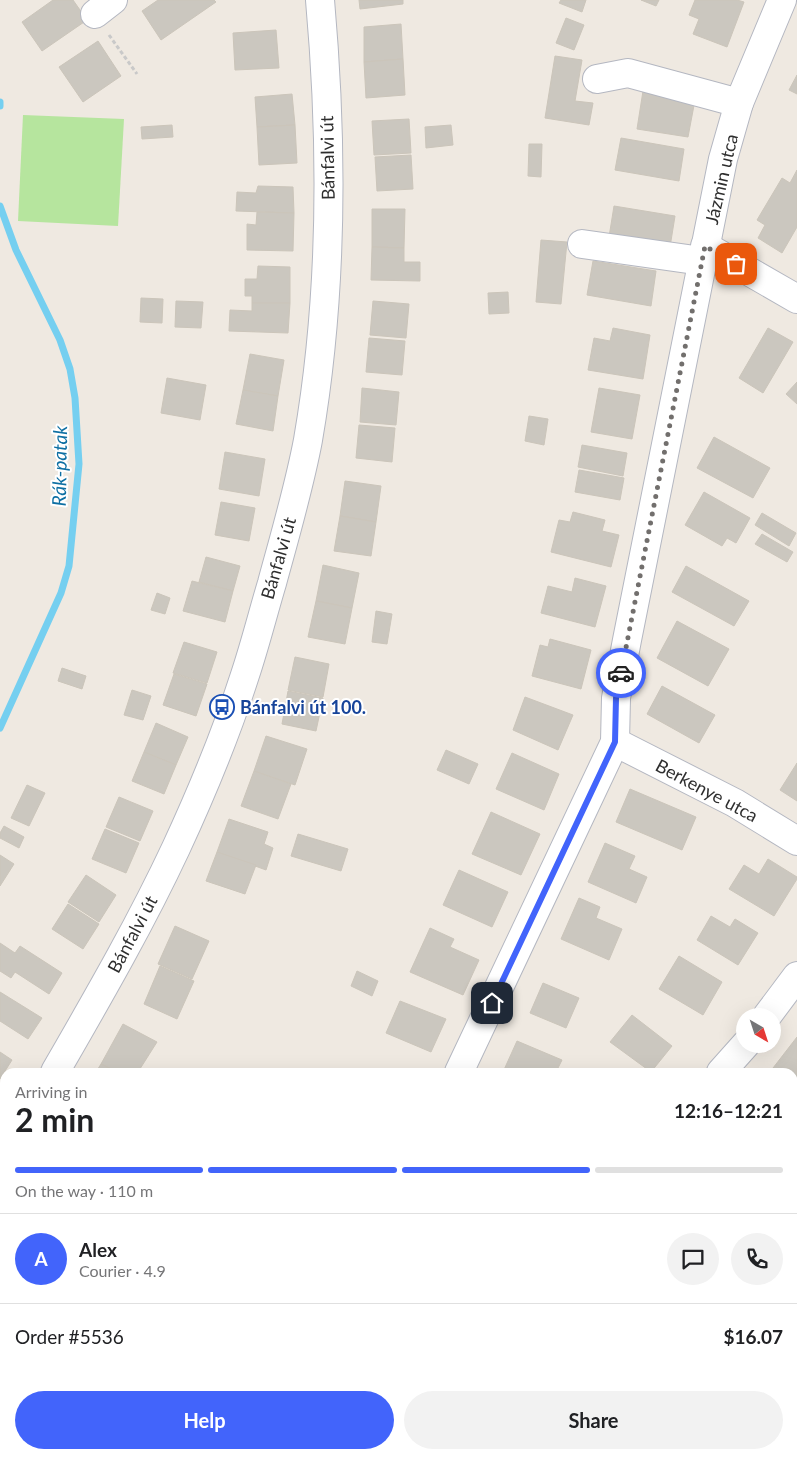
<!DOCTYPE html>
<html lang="en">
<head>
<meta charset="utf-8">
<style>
  body { margin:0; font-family:Lato,sans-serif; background:#f2f2f2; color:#202124; height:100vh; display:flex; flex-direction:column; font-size:19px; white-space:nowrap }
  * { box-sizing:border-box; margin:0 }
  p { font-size:16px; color:#757577 }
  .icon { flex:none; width:28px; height:28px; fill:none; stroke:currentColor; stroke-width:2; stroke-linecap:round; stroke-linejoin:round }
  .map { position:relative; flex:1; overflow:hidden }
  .side { position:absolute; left:0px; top:1068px; width:798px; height:391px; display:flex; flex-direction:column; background:#fff; border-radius:15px 15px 0 0; box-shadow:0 5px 20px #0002 }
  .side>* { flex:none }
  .needle { width:32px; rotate:141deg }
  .fabs { position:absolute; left:736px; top:1008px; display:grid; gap:10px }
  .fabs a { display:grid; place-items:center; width:45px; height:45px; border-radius:50%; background:#fff; box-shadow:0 5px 20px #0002; font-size:25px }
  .pin { position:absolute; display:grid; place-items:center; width:42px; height:42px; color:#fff; margin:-21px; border-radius:10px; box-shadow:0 2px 8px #0006 }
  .courier { position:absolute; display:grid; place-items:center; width:50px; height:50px; margin:-25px; border:4px solid #4264fb; border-radius:50%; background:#fff; color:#222; box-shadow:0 1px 6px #0007 }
  .summary em { font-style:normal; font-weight:700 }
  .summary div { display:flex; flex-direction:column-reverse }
  .summary { display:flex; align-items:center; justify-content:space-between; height:85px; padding:0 15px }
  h1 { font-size:32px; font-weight:700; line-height:38px }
  .bar { display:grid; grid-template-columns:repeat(4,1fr); gap:8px 5px; align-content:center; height:60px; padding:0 15px }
  .bar i { height:6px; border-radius:4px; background:#e0e0e0 }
  .bar .active { background:#4264fb }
  .bar p { grid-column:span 4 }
  .line { display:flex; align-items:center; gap:12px; padding:0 15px; border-top:1px solid #e0e0e0 }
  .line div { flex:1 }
  .round { display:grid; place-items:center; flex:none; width:52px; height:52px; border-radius:26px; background:#f2f2f2 }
  .cta { display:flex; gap:10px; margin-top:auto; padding:10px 15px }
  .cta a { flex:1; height:58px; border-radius:30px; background:#4264fb; color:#fff; font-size:20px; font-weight:700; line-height:58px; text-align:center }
  .cta a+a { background:#f2f2f2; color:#202124 }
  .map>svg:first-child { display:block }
</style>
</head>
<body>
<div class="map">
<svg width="797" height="1458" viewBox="0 0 797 1458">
  <rect width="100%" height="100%" fill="#efe9e1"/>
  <path fill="#f0e6d1" d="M5,1216V1454H340L338,1458H0V1224Z"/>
  <path fill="#b6e59e" d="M23,115L124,119L118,226L18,221Z"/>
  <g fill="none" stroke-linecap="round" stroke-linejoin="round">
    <g stroke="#75cff0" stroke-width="7">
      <path d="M0,102V106"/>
      <path d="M0,206L16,250L60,340L70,369L75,398L79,464L69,566L61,593L0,728"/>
    </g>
  </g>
  <g fill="#cbc7bf" stroke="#cbc5ba">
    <path d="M53,0H73L87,20L42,51L22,22Z"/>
    <path d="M158,0H214L216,2L161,40L142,11Z"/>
    <path d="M359,0H403V4L360,9Z"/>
    <path d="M561,0H586L582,12L559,3Z"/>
    <path d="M641,0H659L656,6Z"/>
    <path d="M695,0H737L744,2L727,47L693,34L699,19L689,15Z"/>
    <path d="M566,18L584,25L574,50L556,43Z"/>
    <path d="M401,24L403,59L364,62V27Z"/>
    <path d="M276,30L279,68L235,70L233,33Z"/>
    <path d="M98,41L121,76L83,102L59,67Z"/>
    <path d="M555,56L582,60L575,101L593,103L589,125L545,118Z"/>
    <path d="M403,59L405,95L366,98L364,62Z"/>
    <path d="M797,75V94L789,90Z"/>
    <path d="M643,91L695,100L688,137L637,129Z"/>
    <path d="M292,94L295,125L257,127L255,97Z"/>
    <path d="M409,119L411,153L374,155L372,121Z"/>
    <path d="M172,125L173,137L142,139L141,127Z"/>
    <path d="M295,125L297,163L259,165L257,127Z"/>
    <path d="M451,125L453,145L426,148L425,127Z"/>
    <path d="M621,138L684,149L679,181L615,170Z"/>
    <path d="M529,144H542L541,177L528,176Z"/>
    <path d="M411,155L413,189L377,191L375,157Z"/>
    <path d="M797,170V227L782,253L758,238L765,225L757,220L782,178L790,183Z"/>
    <path d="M258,186L293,187L294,213L236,211L237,192L256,193Z"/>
    <path d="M614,206L675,216L670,247L609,237Z"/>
    <path d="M372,209H405L404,248L372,247Z"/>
    <path d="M257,212L294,213L293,251L247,250V224L256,225Z"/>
    <path d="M541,240L567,242L561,304L536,302Z"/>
    <path d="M372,247L404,248V262H420V281L371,280Z"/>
    <path d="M593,261L656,271L651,306L587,295Z"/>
    <path d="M258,266L290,267V303H252V296H245V279H257Z"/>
    <path d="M508,292L509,313L489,314L488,293Z"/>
    <path d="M141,298L163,299L162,323L140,322Z"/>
    <path d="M176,301L203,302L201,328L175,327Z"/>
    <path d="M373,301L409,304L406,338L370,335Z"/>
    <path d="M252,303H290L288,333L229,331L230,310L252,311Z"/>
    <path d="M613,328L650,335L643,379L588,370L594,338L610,341Z"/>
    <path d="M768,328L793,342L763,393L739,378Z"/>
    <path d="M369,338L405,341L402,375L366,372Z"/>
    <path d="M250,354L284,360L278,396L243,390Z"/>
    <path d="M167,378L206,385L200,420L161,413Z"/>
    <path d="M797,382V404L786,394Z"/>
    <path d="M362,388L399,392L396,425L360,422Z"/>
    <path d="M599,388L640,395L632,439L591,432Z"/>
    <path d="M243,390L278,396L273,431L236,424Z"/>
    <path d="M529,416L548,419L544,445L525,441Z"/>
    <path d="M359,425L395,428L392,462L356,458Z"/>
    <path d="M714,437L770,468L753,498L697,468Z"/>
    <path d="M582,445L627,453L623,476L578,467Z"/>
    <path d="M225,452L265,459L259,496L219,489Z"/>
    <path d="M579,470L624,478L620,500L575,492Z"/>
    <path d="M345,481L381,486L376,522L340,516Z"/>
    <path d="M704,492L750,518L736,543L727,538L722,546L685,525Z"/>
    <path d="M221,502L255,508L249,541L215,535Z"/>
    <path d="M573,512L605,520L602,531L619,535L611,567L551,552L559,520L570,522Z"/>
    <path d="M762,513L796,533L789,546L755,525Z"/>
    <path d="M340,516L376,522L371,556L334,551Z"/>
    <path d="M762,534L793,552L787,562L755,544Z"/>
    <path d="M206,557L240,566L233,591L199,582Z"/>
    <path d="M323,565L359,573L352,608L316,601Z"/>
    <path d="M686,566L749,601L734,626L672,592Z"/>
    <path d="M575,578L606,586L595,627L541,613L548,586L572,592Z"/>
    <path d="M192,581L233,591L225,622L183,611Z"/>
    <path d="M157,593L170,598L165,614L151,610Z"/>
    <path d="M316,601L352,608L345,644L308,637Z"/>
    <path d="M376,611L392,614L387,644L372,642Z"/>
    <path d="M677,621L729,649L708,686L657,658Z"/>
    <path d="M550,639L591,650L581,689L532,676L540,645L548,647Z"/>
    <path d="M184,642L217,652L207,683L173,673Z"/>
    <path d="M295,657L329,664L323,697L288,690Z"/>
    <path d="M62,668L86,676L82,689L58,681Z"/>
    <path d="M174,674L207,684L196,716L163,705Z"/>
    <path d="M662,686L715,715L699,743L647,714Z"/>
    <path d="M132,690L151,696L143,720L124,715Z"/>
    <path d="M288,691L323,698L316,731L282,724Z"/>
    <path d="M525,697L573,715L558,750L513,730Z"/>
    <path d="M156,723L188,737L176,765L144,752Z"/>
    <path d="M266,736L307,749L295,785L254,771Z"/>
    <path d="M446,750L478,764L469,784L437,770Z"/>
    <path d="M144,752L176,765L164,794L132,781Z"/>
    <path d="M512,753L559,774L544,810L496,789Z"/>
    <path d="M797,763V801L780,790Z"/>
    <path d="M254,771L291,784L278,819L241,806Z"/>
    <path d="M27,785L45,793L29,826L11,818Z"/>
    <path d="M630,789L696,817L682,850L616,822Z"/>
    <path d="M119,797L153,811L140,841L106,827Z"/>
    <path d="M491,812L540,834L521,875L472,854Z"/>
    <path d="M229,819L268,832L264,844L273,848L266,870L217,852Z"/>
    <path d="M4,826L24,837L19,848L0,838V833Z"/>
    <path d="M105,829L139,843L126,873L92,859Z"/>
    <path d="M298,834L348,849L341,871L291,856Z"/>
    <path d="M605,843L635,856L629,869L647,877L636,903L588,882Z"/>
    <path d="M217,852L256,865L245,894L206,881Z"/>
    <path d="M0,855L14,864L0,886Z"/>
    <path d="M768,859L797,877V879L774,916L729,889L744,865L759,874Z"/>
    <path d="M459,870L508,892L492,927L443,905Z"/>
    <path d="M86,875L116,895L99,922L68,902Z"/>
    <path d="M579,898L600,907L596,918L622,929L609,960L561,939Z"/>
    <path d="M68,904L99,924L83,949L52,929Z"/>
    <path d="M711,916L730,927L735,919L758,933L738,965L697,940Z"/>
    <path d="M175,926L209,941L192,979L158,964Z"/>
    <path d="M430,928L454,939L450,947L479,960L463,995L410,972Z"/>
    <path d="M0,943L15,953L20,946L62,973L49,994L15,972L11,978L0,971Z"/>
    <path d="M679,956L722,982L703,1015L659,989Z"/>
    <path d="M160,966L194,981L177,1019L144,1004Z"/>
    <path d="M357,971L378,981L372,996L351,986Z"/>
    <path d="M543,983L579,998L566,1028L530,1013Z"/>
    <path d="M0,992L42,1018L28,1039L0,1021Z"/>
    <path d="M400,1001L446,1019L431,1052L386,1033Z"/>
    <path d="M632,1015L672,1046L651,1072L610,1042Z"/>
    <path d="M123,1024L157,1042L138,1072H117L101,1064Z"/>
    <path d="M797,1037V1086L792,1083V1072H778L773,1068Z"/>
    <path d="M517,1041L562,1060L556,1072H503Z"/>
    <path d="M0,1052L12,1060L0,1079Z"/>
    <path d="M101,1064L117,1072H96Z"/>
    <path d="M792,1110L797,1113V1119L792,1125Z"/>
    <path d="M792,1265L797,1269V1316L792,1312Z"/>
    <path d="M22,1454H41L47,1458H20Z"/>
    <path d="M98,1454H140L137,1458H99L101,1456Z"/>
    <path d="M264,1454H319L317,1458H262Z"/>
  </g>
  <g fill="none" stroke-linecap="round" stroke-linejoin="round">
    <defs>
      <g id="minor">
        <path d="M95,14L113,0"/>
        <path d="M597,79L628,73L739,103"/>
        <path d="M582,244L702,261"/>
        <path d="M705,246L797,299"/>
        <path d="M615,742L735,803L797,841"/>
        <path d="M767,1016L797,976"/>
        <path d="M55,1072C97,999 140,925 176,848C202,792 226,734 245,675C255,645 263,613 272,583C285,535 299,488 308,440C333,295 333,146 320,0"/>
        <path d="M459,1072L615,742L616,698L627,640L723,159L739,103L782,0"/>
        <path d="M721,1072L746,1044"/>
        <path d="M0,1167L5,1158"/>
        <path d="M0,1433L5,1425"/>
        <path d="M582,1454L588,1458"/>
      </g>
    </defs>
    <use href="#minor" stroke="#b4b7c1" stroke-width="30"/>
    <path stroke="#c9c9c9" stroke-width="3" stroke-dasharray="4 2.5" stroke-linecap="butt" d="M109,35L137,74"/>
    <use href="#minor" stroke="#fff" stroke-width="28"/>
  </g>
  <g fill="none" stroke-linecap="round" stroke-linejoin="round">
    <path stroke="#726f6d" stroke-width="5" stroke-dasharray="0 9" d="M621,673L705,246L736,264"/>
    <path stroke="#4264fb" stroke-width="6" d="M492,1003L615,742L616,698L621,673"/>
  </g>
  <defs>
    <symbol id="bus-ring" viewBox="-11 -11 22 22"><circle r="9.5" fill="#fff" stroke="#1a4fb4" stroke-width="1.5"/><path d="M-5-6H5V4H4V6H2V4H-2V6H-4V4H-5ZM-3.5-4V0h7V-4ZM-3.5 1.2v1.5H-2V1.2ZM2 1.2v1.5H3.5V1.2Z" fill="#1a4fb4"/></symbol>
  </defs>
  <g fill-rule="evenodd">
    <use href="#bus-ring" x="208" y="693" width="28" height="28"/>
  </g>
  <g text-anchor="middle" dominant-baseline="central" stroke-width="4" stroke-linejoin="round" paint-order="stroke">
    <g font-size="18" fill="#2e2e2e" stroke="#fff">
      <text transform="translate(327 158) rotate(-91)">Bánfalvi út</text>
      <text transform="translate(721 179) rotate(-77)">Jázmin utca</text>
      <text transform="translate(278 558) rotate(-74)">Bánfalvi út</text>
      <text transform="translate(707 790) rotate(28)">Berkenye utca</text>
      <text transform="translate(132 934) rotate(-62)">Bánfalvi út</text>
    </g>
    <g font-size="18" font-weight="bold" fill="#164399" stroke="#fff" text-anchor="start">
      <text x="240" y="707">Bánfalvi út 100.</text>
    </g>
    <g font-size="19" font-style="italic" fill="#0d6fa3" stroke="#fff">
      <text transform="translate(59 466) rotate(-89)">Rák-patak</text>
    </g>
  </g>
</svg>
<div class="fabs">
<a><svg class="needle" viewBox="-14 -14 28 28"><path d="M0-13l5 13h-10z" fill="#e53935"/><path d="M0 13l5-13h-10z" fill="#757577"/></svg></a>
</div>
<div class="pin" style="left:736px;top:264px;background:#ea580c"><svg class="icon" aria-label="bag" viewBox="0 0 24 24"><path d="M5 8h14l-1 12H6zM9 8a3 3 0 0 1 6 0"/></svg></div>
<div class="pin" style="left:492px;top:1003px;background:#1f2937"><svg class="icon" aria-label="home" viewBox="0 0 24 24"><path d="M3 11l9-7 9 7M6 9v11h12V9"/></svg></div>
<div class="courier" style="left:621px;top:673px"><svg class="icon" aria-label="car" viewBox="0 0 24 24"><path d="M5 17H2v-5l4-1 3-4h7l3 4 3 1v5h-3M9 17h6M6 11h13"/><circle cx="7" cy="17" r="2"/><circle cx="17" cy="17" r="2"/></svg></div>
<section class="side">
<div class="summary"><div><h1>2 min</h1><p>Arriving in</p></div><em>12:16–12:21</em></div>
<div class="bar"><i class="active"></i><i class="active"></i><i class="active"></i><i></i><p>On the way · 110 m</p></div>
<div class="line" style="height:90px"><b class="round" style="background:#4264fb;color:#fff">A</b><div><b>Alex</b><p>Courier · 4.9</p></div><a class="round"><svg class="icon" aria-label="chat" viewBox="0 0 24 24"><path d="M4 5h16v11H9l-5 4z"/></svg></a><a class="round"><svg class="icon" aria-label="phone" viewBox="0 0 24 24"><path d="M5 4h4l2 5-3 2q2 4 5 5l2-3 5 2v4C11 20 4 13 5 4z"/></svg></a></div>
<div class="line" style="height:65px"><div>Order #5536</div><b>$16.07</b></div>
<div class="cta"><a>Help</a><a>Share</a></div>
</section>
</div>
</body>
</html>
